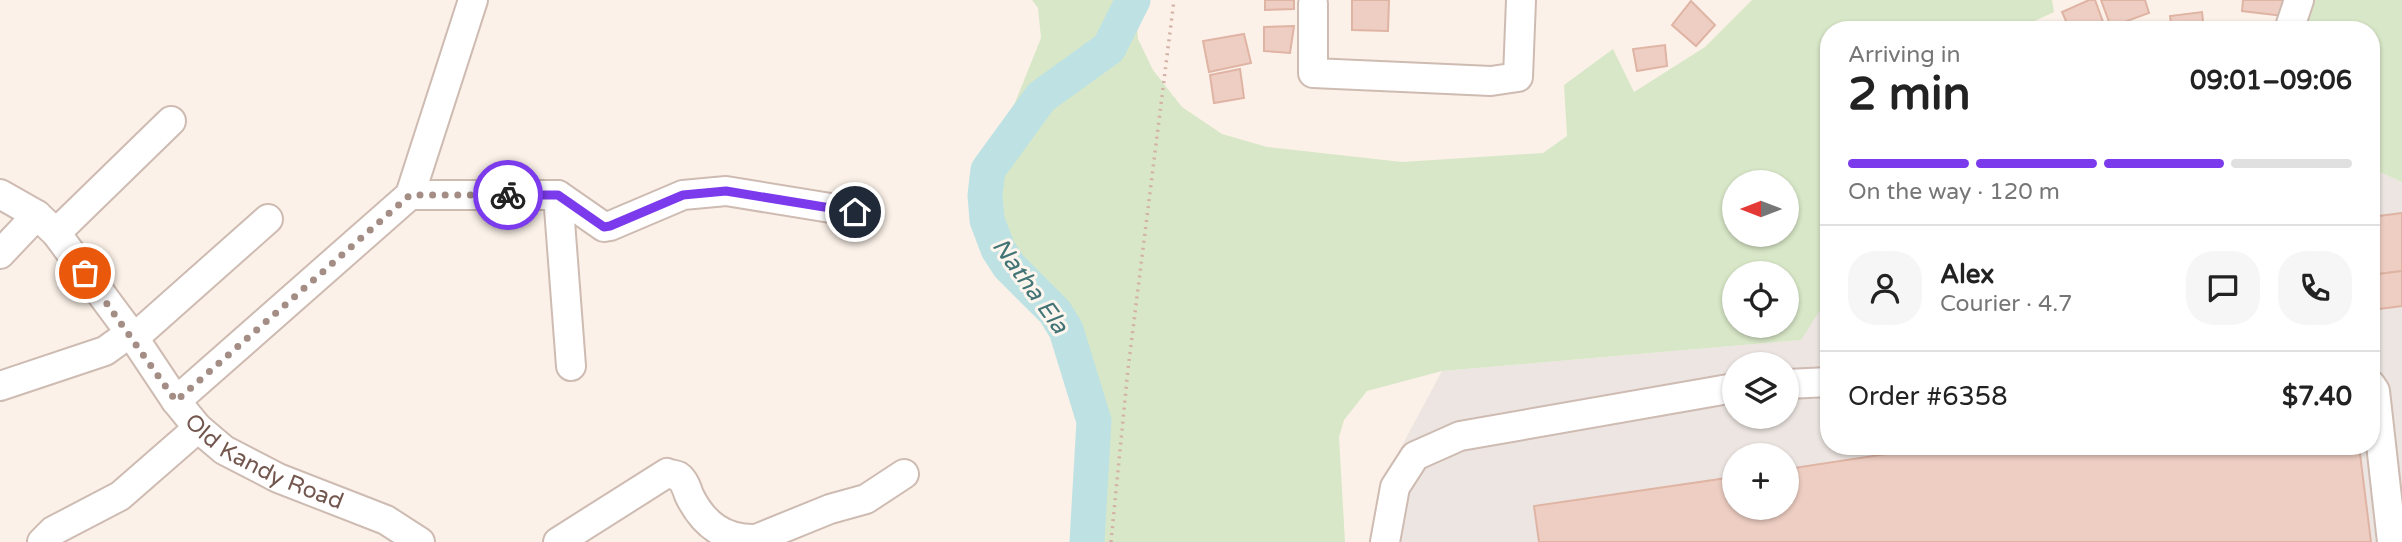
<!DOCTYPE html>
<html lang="en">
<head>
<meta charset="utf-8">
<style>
  body { margin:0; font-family:"Varela Round",sans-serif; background:#f6f6f6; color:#222; height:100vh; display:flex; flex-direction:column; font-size:26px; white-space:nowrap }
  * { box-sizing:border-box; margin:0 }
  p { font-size:23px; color:#767676 }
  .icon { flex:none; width:38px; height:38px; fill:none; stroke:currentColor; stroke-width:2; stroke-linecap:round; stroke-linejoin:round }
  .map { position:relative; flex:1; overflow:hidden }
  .side { position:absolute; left:1820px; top:21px; width:560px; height:434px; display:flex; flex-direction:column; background:#fff; border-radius:28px; box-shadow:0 2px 5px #0004 }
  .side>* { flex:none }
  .needle { width:46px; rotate:270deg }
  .fabs { position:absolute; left:1722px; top:170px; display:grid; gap:14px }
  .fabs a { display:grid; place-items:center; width:77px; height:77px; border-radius:50%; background:#fff; box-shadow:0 2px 5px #0004; font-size:35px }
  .pin { position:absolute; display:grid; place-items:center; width:60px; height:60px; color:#fff; margin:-30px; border:4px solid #fff; border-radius:50%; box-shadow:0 2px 7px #0007 }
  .courier { position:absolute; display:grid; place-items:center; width:70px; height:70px; margin:-35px; border:5px solid #7c3aed; border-radius:50%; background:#fff; color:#222; box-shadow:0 2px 9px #0007 }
  .overview em { font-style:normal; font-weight:700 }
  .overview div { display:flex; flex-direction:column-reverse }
  .overview { display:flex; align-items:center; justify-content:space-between; height:119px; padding:0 28px }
  h1 { font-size:46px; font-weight:700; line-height:52px }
  .bar { display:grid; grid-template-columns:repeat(4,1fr); gap:10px 7px; align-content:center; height:84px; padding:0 28px }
  .bar i { height:9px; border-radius:5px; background:#e0e0e0 }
  .bar .on { background:#7c3aed }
  .bar p { grid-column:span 4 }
  .line { display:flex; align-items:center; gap:18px; padding:0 28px; border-top:2px solid #e0e0e0 }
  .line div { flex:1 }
  .round { display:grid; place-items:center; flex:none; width:74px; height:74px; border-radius:28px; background:#f6f6f6 }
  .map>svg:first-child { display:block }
</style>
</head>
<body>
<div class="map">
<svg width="2402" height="542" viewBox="0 0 2402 542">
  <rect width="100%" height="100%" fill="#fbf1e8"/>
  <path fill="#ece5e1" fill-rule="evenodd" d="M2371,168L2402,182V542H1379L1382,483L1442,371L1800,340L1829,296V446H2371ZM1734,364H1787V416H1734ZM1734,455H1787V508H1734Z"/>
  <g fill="#d8e7c7" fill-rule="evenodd">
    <path d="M1032,0H1135L1138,39L1153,70L1182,107L1222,134L1267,147L1402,162L1543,153L1567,136L1564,85L1613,49L1634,92L1705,47L1752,0H2052L2054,12L2015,30H1829V296L1801,340L1442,371L1367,391L1344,420L1339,437L1345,542H1072L1081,452V399L1066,330L1055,312L1009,266L998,249L987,220L985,195L988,170L1041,38L1038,8ZM1734,182H1787V234H1734ZM1787,273V326H1734V273Z"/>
    <path d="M2302,0H2402V182L2371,168V30H2293Z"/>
  </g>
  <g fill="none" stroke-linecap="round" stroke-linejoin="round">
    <path stroke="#bee2e3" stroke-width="35" d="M1087,542L1094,421L1066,330L1055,312L1009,266L998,249L987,220L985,195L988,170L1041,97L1109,48L1133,0"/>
  </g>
  <g fill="#eecec2" stroke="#dfb4a4" stroke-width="2">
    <path d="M1265,0H1294V9L1265,10Z"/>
    <path d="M1352,0H1389L1388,31L1352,30Z"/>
    <path d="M2089,0H2095L2106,30H2070L2062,12Z"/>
    <path d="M2101,0H2145L2149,13L2111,27Z"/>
    <path d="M2243,0H2284L2283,16L2242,11Z"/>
    <path d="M1691,1L1715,25L1696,46L1672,25Z"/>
    <path d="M2202,12L2204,30H2172L2170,16Z"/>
    <path d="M1294,26L1290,53L1264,51V27Z"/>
    <path d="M1244,34L1251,63L1209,72L1203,41Z"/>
    <path d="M1665,45L1667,66L1637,71L1633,49Z"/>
    <path d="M1240,69L1244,98L1214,103L1210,75Z"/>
    <path d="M2402,213V271L2371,275V217Z"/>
    <path d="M2402,271V306L2371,310V275Z"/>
    <path d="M1939,446H2359L2371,542H1539L1534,506L1734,477V508H1787V469Z"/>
  </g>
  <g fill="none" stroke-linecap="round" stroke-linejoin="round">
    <defs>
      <g id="minor">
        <path d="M1313,4V73L1491,81L1518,77L1521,0"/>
        <path d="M2289,30L2299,0"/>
        <path id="s1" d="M0,194L37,215L56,233L134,338L176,401L198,428L224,450L278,478L386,520L420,542"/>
        <path d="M410,195H558L604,227L610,226L683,195L726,191L855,212"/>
        <path d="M558,195L571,366"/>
        <path d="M56,233L171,121"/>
        <path d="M0,254L37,215"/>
        <path d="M134,338L268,219"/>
        <path d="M1787,384L1829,382"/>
        <path d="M2371,385L2375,391L2392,542"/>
        <path d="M0,386L105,351L130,333"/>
        <path d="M176,401L410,195L473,0"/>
        <path d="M42,542L53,531L120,496L198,428"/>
        <path d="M558,542L667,473C669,474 676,475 678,476C684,480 687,489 689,495C703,524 724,540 756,539L830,509L866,499L904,474"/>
        <path d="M1385,542L1395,487L1415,456L1460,436L1734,388"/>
      </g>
    </defs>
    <use href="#minor" stroke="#cebbb2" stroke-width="32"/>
    <path stroke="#d3b2a5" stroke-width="3.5" stroke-dasharray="2 5" stroke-linecap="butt" d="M1111,542L1128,369L1174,0"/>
    <use href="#minor" stroke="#fff" stroke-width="28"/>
  </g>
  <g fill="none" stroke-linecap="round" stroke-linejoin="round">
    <path stroke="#a38d84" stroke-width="7" stroke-dasharray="0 12.6" d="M85,273L176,401L410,195H508"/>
    <path stroke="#7c3aed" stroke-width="9" d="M508,195H558L604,227L610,226L683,195L726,191L855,212"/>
  </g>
  <g text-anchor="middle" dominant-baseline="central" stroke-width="6" stroke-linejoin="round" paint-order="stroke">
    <g font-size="23" fill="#73574e" stroke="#fef6ee">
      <text stroke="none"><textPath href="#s1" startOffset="385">Old Kandy Road</textPath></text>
    </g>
    <g font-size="24" font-style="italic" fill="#427476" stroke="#fef6ee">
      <text transform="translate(1030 286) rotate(54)">Natha Ela</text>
    </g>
  </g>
</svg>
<div class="fabs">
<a><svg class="needle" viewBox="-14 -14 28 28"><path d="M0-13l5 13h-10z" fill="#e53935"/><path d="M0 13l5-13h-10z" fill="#767676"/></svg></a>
<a><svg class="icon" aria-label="locate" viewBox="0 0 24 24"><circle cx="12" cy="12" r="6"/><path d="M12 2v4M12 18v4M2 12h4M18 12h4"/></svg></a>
<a><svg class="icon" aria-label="layers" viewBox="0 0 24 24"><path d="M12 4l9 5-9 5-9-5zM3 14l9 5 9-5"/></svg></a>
<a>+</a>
</div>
<div class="pin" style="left:85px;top:273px;background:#ea580c"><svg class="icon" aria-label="bag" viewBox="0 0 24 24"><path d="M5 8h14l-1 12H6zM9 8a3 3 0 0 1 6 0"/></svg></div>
<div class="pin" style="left:855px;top:212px;background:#1f2937"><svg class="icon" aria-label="home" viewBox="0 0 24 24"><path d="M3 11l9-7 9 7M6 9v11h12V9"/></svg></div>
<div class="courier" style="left:508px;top:195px"><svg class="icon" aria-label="bike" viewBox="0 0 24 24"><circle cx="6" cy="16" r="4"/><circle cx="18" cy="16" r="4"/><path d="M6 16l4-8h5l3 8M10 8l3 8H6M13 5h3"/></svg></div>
<section class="side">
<div class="overview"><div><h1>2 min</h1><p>Arriving in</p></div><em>09:01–09:06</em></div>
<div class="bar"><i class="on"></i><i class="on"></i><i class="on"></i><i></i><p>On the way · 120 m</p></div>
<div class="line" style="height:126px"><a class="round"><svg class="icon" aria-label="person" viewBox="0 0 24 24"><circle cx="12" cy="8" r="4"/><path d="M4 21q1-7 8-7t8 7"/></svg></a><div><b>Alex</b><p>Courier · 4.7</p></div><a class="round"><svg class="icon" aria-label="chat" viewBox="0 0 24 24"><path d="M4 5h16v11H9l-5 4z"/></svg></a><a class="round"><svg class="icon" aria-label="phone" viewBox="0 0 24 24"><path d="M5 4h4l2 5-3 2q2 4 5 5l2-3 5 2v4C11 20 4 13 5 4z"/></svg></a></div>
<div class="line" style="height:91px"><div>Order #6358</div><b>$7.40</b></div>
</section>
</div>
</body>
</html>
